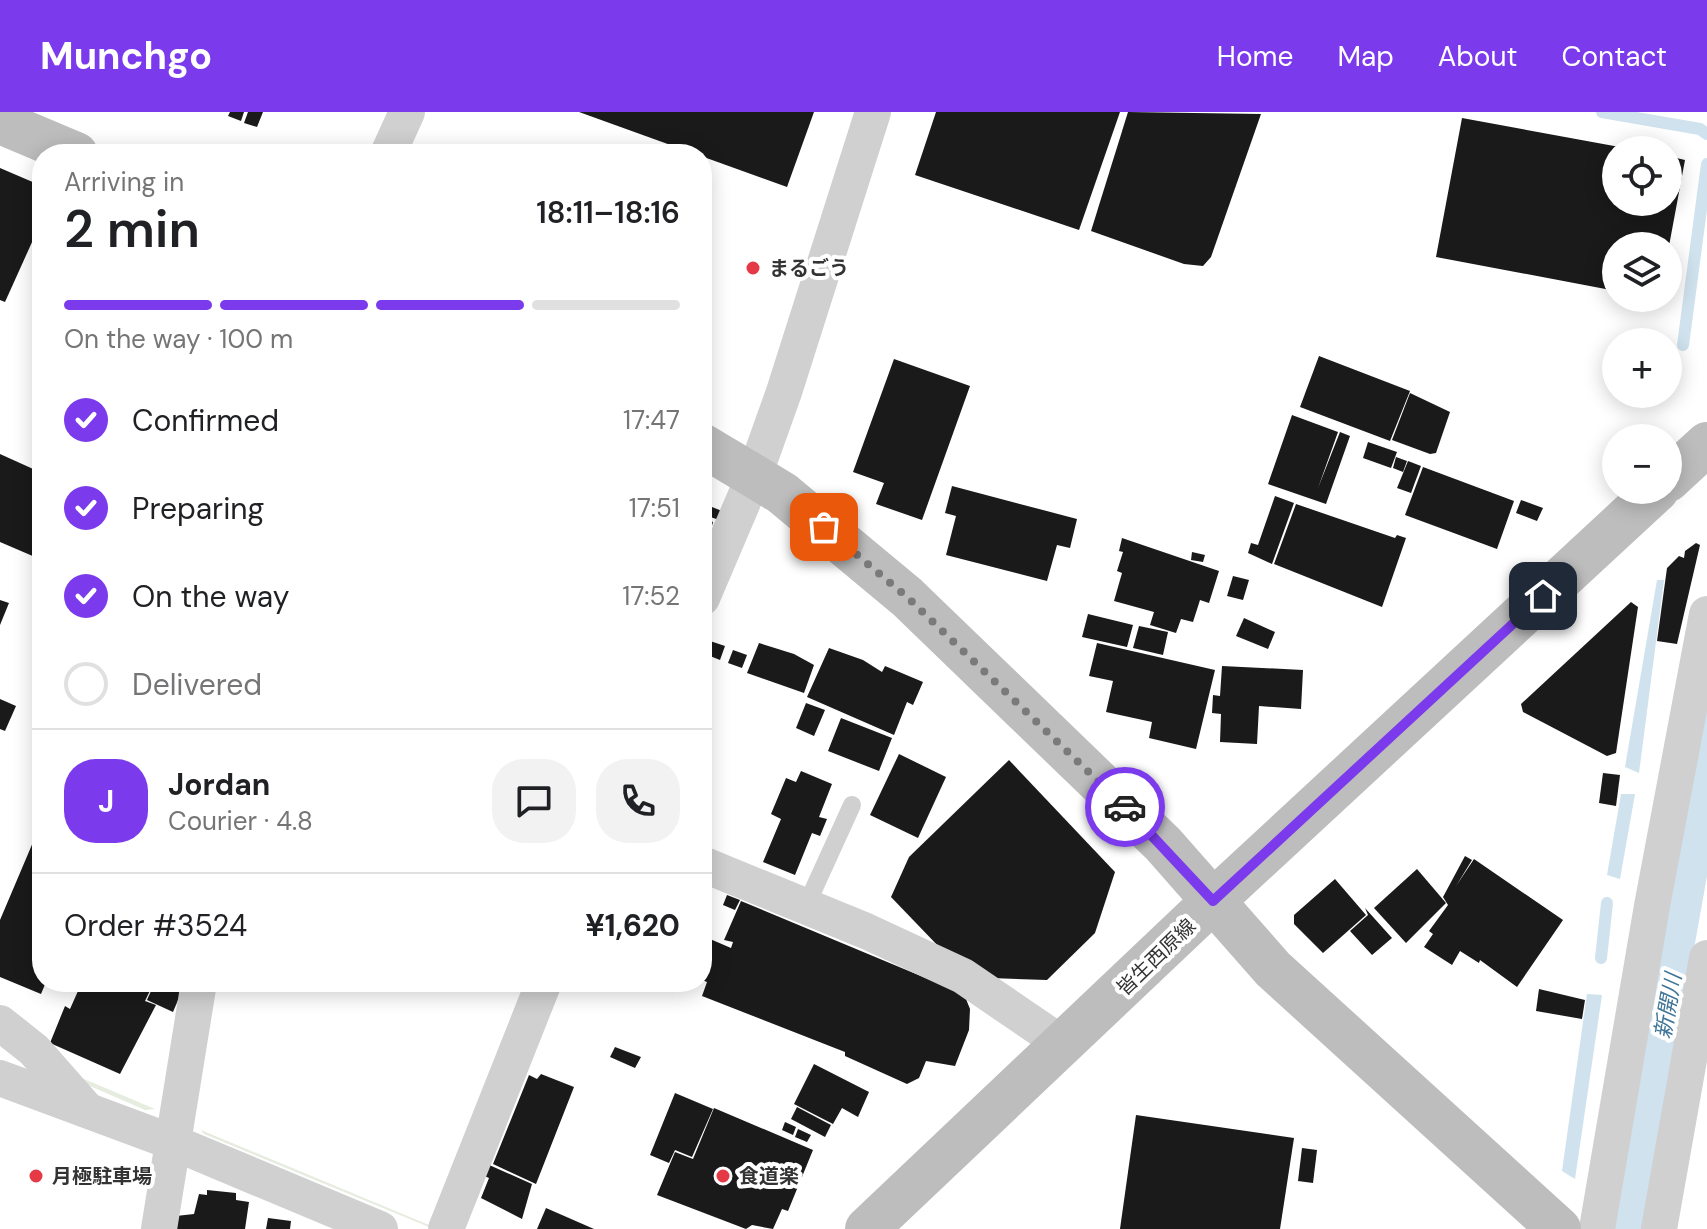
<!DOCTYPE html>
<html lang="en">
<head>
<meta charset="utf-8">
<style>
  body { margin:0; font-family:"DM Sans","Noto Sans JP",sans-serif; background:#f2f2f2; color:#202124; height:100vh; display:flex; flex-direction:column; font-size:30px; white-space:nowrap }
  * { box-sizing:border-box; margin:0 }
  p { font-size:26px; color:#757577 }
  .icon { flex:none; width:44px; height:44px; fill:none; stroke:currentColor; stroke-width:2; stroke-linecap:round; stroke-linejoin:round }
  .map { position:relative; flex:1; overflow:hidden }
  .side { position:absolute; left:32px; top:32px; width:680px; height:848px; display:flex; flex-direction:column; background:#fff; border-radius:32px; box-shadow:0 4px 20px #0003 }
  .side>* { flex:none }
  .controls { position:absolute; left:1602px; top:24px; display:grid; gap:16px }
  .controls a { display:grid; place-items:center; width:80px; height:80px; border-radius:50%; background:#fff; box-shadow:0 4px 20px #0003; font-size:40px }
  .pin { position:absolute; display:grid; place-items:center; width:68px; height:68px; color:#fff; margin:-34px; border-radius:16px; box-shadow:0 4px 12px #0006 }
  .courier { position:absolute; display:grid; place-items:center; width:80px; height:80px; margin:-40px; border:6px solid #7c3aed; border-radius:50%; background:#fff; color:#222; box-shadow:0 2px 10px #0007 }
  .overview em { font-style:normal; font-weight:600 }
  .overview div { display:flex; flex-direction:column-reverse }
  .overview { display:flex; align-items:center; justify-content:space-between; height:136px; padding:0 32px }
  h1 { font-size:52px; font-weight:600; line-height:60px }
  .bar { display:grid; grid-template-columns:repeat(4,1fr); gap:12px 8px; align-content:center; height:96px; padding:0 32px }
  .bar i { height:10px; border-radius:6px; background:#e0e0e0 }
  .bar .current { background:#7c3aed }
  .bar p { grid-column:span 4 }
  .line { display:flex; align-items:center; gap:20px; padding:0 32px; border-top:2px solid #e0e0e0 }
  .line div { flex:1 }
  .round { display:grid; place-items:center; flex:none; width:84px; height:84px; border-radius:32px; background:#f2f2f2 }
  ol { padding:0 32px; list-style:none }
  li { display:flex; align-items:center; gap:24px; height:88px }
  li p { margin-inline-start:auto }
  li .icon { padding:8px; border-radius:50%; background:#7c3aed; color:#fff; stroke-width:4 }
  li:last-child { color:#757577 }
  li i { width:44px; height:44px; border:4px solid #e0e0e0; border-radius:50% }
  header { display:flex; align-items:center; gap:48px; box-sizing:border-box; height:112px; padding:0 40px; background:#7c3aed; color:#fff }
  header strong { font-size:38px }
  nav { display:flex; gap:44px; margin-inline-start:auto; font-size:28px }
  .map>svg:first-child { display:block }
</style>
</head>
<body>
<header>
<strong>Munchgo</strong>
<nav><a>Home</a><a>Map</a><a>About</a><a>Contact</a></nav>
</header>
<div class="map">
<svg width="1707" height="1117" viewBox="0 0 1707 1117">
  <rect width="100%" height="100%" fill="#fff"/>
  <g fill="#e6ecdf">
    <path d="M70,961L155,997L145,998L74,967Z"/>
    <path d="M201,1018L429,1113V1115L204,1022Z"/>
  </g>
  <g fill="#cfe2ee">
    <path d="M1657,468H1664L1639,661L1625,655Z"/>
    <path d="M1707,573V764L1644,1117H1613Z"/>
    <path d="M1621,682H1635L1620,767L1607,763Z"/>
    <path d="M1587,882L1602,883L1575,1067L1562,1059Z"/>
  </g>
  <g fill="none" stroke-linecap="round" stroke-linejoin="round">
    <g stroke="#cfe2ee" stroke-width="12">
      <path d="M1602,0L1700,17L1707,22"/>
      <path d="M1683,233L1707,52"/>
      <path d="M1601,846L1607,791"/>
    </g>
  </g>
  <g fill="#1a1a1a">
    <path d="M230,0H244L241,9L228,4Z"/>
    <path d="M248,0H263L257,15L244,11Z"/>
    <path d="M579,0H814L787,75Z"/>
    <path d="M936,0H1120L1079,118L915,63Z"/>
    <path d="M1128,0L1261,2L1211,145L1203,154L1184,152L1091,119Z"/>
    <path d="M1462,6L1625,36L1616,38V90H1668V44L1685,48L1669,134H1616V179L1436,145Z"/>
    <path d="M0,56L42,74V108L5,190L0,188Z"/>
    <path d="M1319,244L1410,279L1390,329L1300,295Z"/>
    <path d="M42,245V267L34,264Z"/>
    <path d="M894,247L970,274L922,408L876,392L884,371L853,360Z"/>
    <path d="M1410,281L1450,300L1436,341L1430,342L1392,328Z"/>
    <path d="M1292,303L1338,320L1318,376L1340,320L1350,324L1326,392L1268,372Z"/>
    <path d="M1368,330L1397,340L1391,356L1363,346Z"/>
    <path d="M0,342L42,361V448L0,430Z"/>
    <path d="M1396,345L1407,349L1403,360L1393,356Z"/>
    <path d="M1408,349L1421,354L1411,381L1397,376Z"/>
    <path d="M1423,355L1514,389L1497,437L1405,403Z"/>
    <path d="M952,374L1077,407L1070,436L1057,433L1047,469L946,443L956,404L945,401Z"/>
    <path d="M1275,384L1294,391L1272,452L1248,441L1251,431L1258,433Z"/>
    <path d="M1521,388L1543,396L1537,409L1516,401Z"/>
    <path d="M702,391L722,399L719,408L702,402Z"/>
    <path d="M1296,392L1395,426L1397,423L1406,426L1382,495L1274,452Z"/>
    <path d="M702,405L713,410L702,452Z"/>
    <path d="M1122,426L1219,459L1209,491L1200,488L1193,510L1181,507L1176,521L1150,513L1154,500L1114,489L1122,461L1117,459L1123,440L1119,439Z"/>
    <path d="M1696,431L1700,433L1677,532L1657,529L1667,456L1679,444L1684,446L1685,439Z"/>
    <path d="M1192,440L1205,443L1203,450L1191,448Z"/>
    <path d="M1233,464L1249,468L1243,488L1227,484Z"/>
    <path d="M0,488L9,491L0,513Z"/>
    <path d="M1631,490L1638,495L1616,641L1607,644L1523,600L1521,592Z"/>
    <path d="M1088,502L1133,513L1127,535L1082,525Z"/>
    <path d="M1244,506L1275,520L1268,537L1236,524Z"/>
    <path d="M1139,514L1168,520L1163,543L1133,536Z"/>
    <path d="M710,529L725,534L720,548L705,542Z"/>
    <path d="M759,531L794,542L814,553L804,581L747,561Z"/>
    <path d="M1097,531L1215,558L1196,637L1149,626L1152,610L1106,600L1113,569L1089,564Z"/>
    <path d="M42,534V560L33,556Z"/>
    <path d="M829,536L863,548L882,560L885,554L923,570L913,593L907,590L894,623L807,585Z"/>
    <path d="M733,538L747,543L742,556L728,551Z"/>
    <path d="M1222,554L1303,558L1301,597L1259,594L1257,632L1220,630L1221,602L1212,601L1213,583L1220,584Z"/>
    <path d="M0,587L16,594L5,619L0,617Z"/>
    <path d="M806,591L825,598L814,624L796,616Z"/>
    <path d="M841,606L892,626L879,659L828,639Z"/>
    <path d="M899,642L946,665L918,726L870,703Z"/>
    <path d="M1009,648L1115,760L1095,821L1047,868L990,866L941,837L891,785L909,745Z"/>
    <path d="M801,659L832,672L819,705L827,707L820,724L812,721L795,763L763,750L781,707L771,702L786,666L796,670Z"/>
    <path d="M1603,661L1620,663L1616,694L1599,691Z"/>
    <path d="M42,709V870H46L41,882L0,865V808Z"/>
    <path d="M1465,744L1472,748L1456,774L1474,747L1563,808L1517,875L1480,848L1479,851L1460,839L1452,853L1424,835L1433,822L1429,819L1448,793L1443,785Z"/>
    <path d="M1417,757L1446,791L1406,831L1374,796Z"/>
    <path d="M1335,767L1366,803L1323,841L1294,812V803Z"/>
    <path d="M727,783L740,788L735,798L723,793Z"/>
    <path d="M741,789L964,882L970,897L969,918L955,954L926,949L919,966L907,972L845,944V940L702,884L707,870L702,868V847L710,827L731,836L733,830L724,828Z"/>
    <path d="M1365,796L1392,826L1372,843L1350,819L1368,803Z"/>
    <path d="M82,870H154L145,889L156,893L120,962L50,931L65,894L70,897Z"/>
    <path d="M155,870L181,881L173,900L147,888Z"/>
    <path d="M1539,877L1585,888L1582,907L1536,899Z"/>
    <path d="M615,935L641,945L635,956L610,945Z"/>
    <path d="M814,952L869,980L858,1005L842,996L833,1012L794,992Z"/>
    <path d="M541,962L574,975L536,1072L493,1052L529,963L537,967Z"/>
    <path d="M675,981L713,997L692,1045L675,1038L669,1051L650,1043Z"/>
    <path d="M797,995L831,1013L825,1025L791,1007Z"/>
    <path d="M714,996L813,1038L788,1099L782,1097L773,1117L752,1113L746,1117L657,1083L675,1040L693,1047Z"/>
    <path d="M1136,1003L1294,1026L1280,1117H1120Z"/>
    <path d="M785,1010L796,1015L793,1023L782,1018Z"/>
    <path d="M798,1017L811,1023L807,1030L795,1025Z"/>
    <path d="M1302,1036L1317,1038L1313,1071L1298,1069Z"/>
    <path d="M487,1052L532,1072L522,1107L481,1086L489,1066L482,1063Z"/>
    <path d="M207,1078L236,1081V1088L249,1090L245,1117H174L176,1104L194,1102L199,1082L207,1083Z"/>
    <path d="M546,1096L594,1117H537Z"/>
    <path d="M268,1106L291,1109L290,1117H266Z"/>
  </g>
  <g fill="none" stroke-linecap="round" stroke-linejoin="round">
    <path stroke="#d0d0d0" stroke-width="18" d="M806,794L852,693"/>
    <g stroke="#d0d0d0" stroke-width="36">
      <path d="M388,42L407,0"/>
      <path d="M702,486L754,364L784,280L873,0"/>
      <path d="M702,752L866,819L963,864L1064,933"/>
      <path d="M0,911L34,938L86,997"/>
      <path d="M0,966L172,1030L380,1117"/>
      <path d="M159,1117L199,870"/>
      <path d="M446,1117L544,870"/>
      <path d="M1597,1117L1652,794L1707,502"/>
      <path d="M1659,1117L1707,846"/>
    </g>
    <g stroke="#bdbdbd" stroke-width="44">
      <path d="M0,10L76,42"/>
      <path d="M702,333L782,381L907,485L1163,732L1273,857L1559,1117"/>
      <path d="M1668,368L1707,332"/>
      <path d="M867,1117L1213,789L1657,378"/>
    </g>
  </g>
  <g fill="none" stroke-linecap="round" stroke-linejoin="round">
    <path stroke="#7a7a7a" stroke-width="8" stroke-dasharray="0 14.4" d="M824,415L907,485L1125,695"/>
    <path stroke="#7c3aed" stroke-width="10" d="M1125,695L1213,789L1543,484"/>
  </g>
  <g fill="#e63946" stroke="#fff" stroke-width="3">
    <circle cx="753" cy="156" r="8"/>
    <circle cx="36" cy="1064" r="8"/>
    <circle cx="723" cy="1064" r="8"/>
  </g>
  <g text-anchor="middle" dominant-baseline="central" stroke-width="8" stroke-linejoin="round" paint-order="stroke">
    <g font-size="20" font-weight="bold" fill="#333" stroke="#fff" text-anchor="start">
      <text x="769" y="156">まるごう</text>
      <text x="52" y="1064">月極駐車場</text>
      <text x="739" y="1064">食道楽</text>
    </g>
    <g font-size="20" fill="#333" stroke="#fff">
      <text transform="translate(1156 845) rotate(-44)">皆生西原線</text>
    </g>
    <g font-size="22" font-style="italic" fill="#3f7597" stroke="#fff">
      <text transform="translate(1668 894) rotate(-80)">新開川</text>
    </g>
  </g>
</svg>
<div class="controls">
<a><svg class="icon" aria-label="locate" viewBox="0 0 24 24"><circle cx="12" cy="12" r="6"/><path d="M12 2v4M12 18v4M2 12h4M18 12h4"/></svg></a>
<a><svg class="icon" aria-label="layers" viewBox="0 0 24 24"><path d="M12 4l9 5-9 5-9-5zM3 14l9 5 9-5"/></svg></a>
<a>+</a>
<a>−</a>
</div>
<div class="pin" style="left:824px;top:415px;background:#ea580c"><svg class="icon" aria-label="bag" viewBox="0 0 24 24"><path d="M5 8h14l-1 12H6zM9 8a3 3 0 0 1 6 0"/></svg></div>
<div class="pin" style="left:1543px;top:484px;background:#1f2937"><svg class="icon" aria-label="home" viewBox="0 0 24 24"><path d="M3 11l9-7 9 7M6 9v11h12V9"/></svg></div>
<div class="courier" style="left:1125px;top:695px"><svg class="icon" aria-label="car" viewBox="0 0 24 24"><path d="M5 17H2v-5l4-1 3-4h7l3 4 3 1v5h-3M9 17h6M6 11h13"/><circle cx="7" cy="17" r="2"/><circle cx="17" cy="17" r="2"/></svg></div>
<section class="side">
<div class="overview"><div><h1>2 min</h1><p>Arriving in</p></div><em>18:11–18:16</em></div>
<div class="bar"><i class="current"></i><i class="current"></i><i class="current"></i><i></i><p>On the way · 100 m</p></div>
<ol>
<li><svg class="icon" aria-label="check" viewBox="0 0 24 24"><path d="M5 12l5 5 9-10"/></svg>Confirmed<p>17:47</p></li>
<li><svg class="icon" aria-label="check" viewBox="0 0 24 24"><path d="M5 12l5 5 9-10"/></svg>Preparing<p>17:51</p></li>
<li><svg class="icon" aria-label="check" viewBox="0 0 24 24"><path d="M5 12l5 5 9-10"/></svg>On the way<p>17:52</p></li>
<li><i></i>Delivered</li>
</ol>
<div class="line" style="height:144px"><b class="round" style="background:#7c3aed;color:#fff">J</b><div><b>Jordan</b><p>Courier · 4.8</p></div><a class="round"><svg class="icon" aria-label="chat" viewBox="0 0 24 24"><path d="M4 5h16v11H9l-5 4z"/></svg></a><a class="round"><svg class="icon" aria-label="phone" viewBox="0 0 24 24"><path d="M5 4h4l2 5-3 2q2 4 5 5l2-3 5 2v4C11 20 4 13 5 4z"/></svg></a></div>
<div class="line" style="height:104px"><div>Order #3524</div><b>¥1,620</b></div>
</section>
</div>
</body>
</html>
